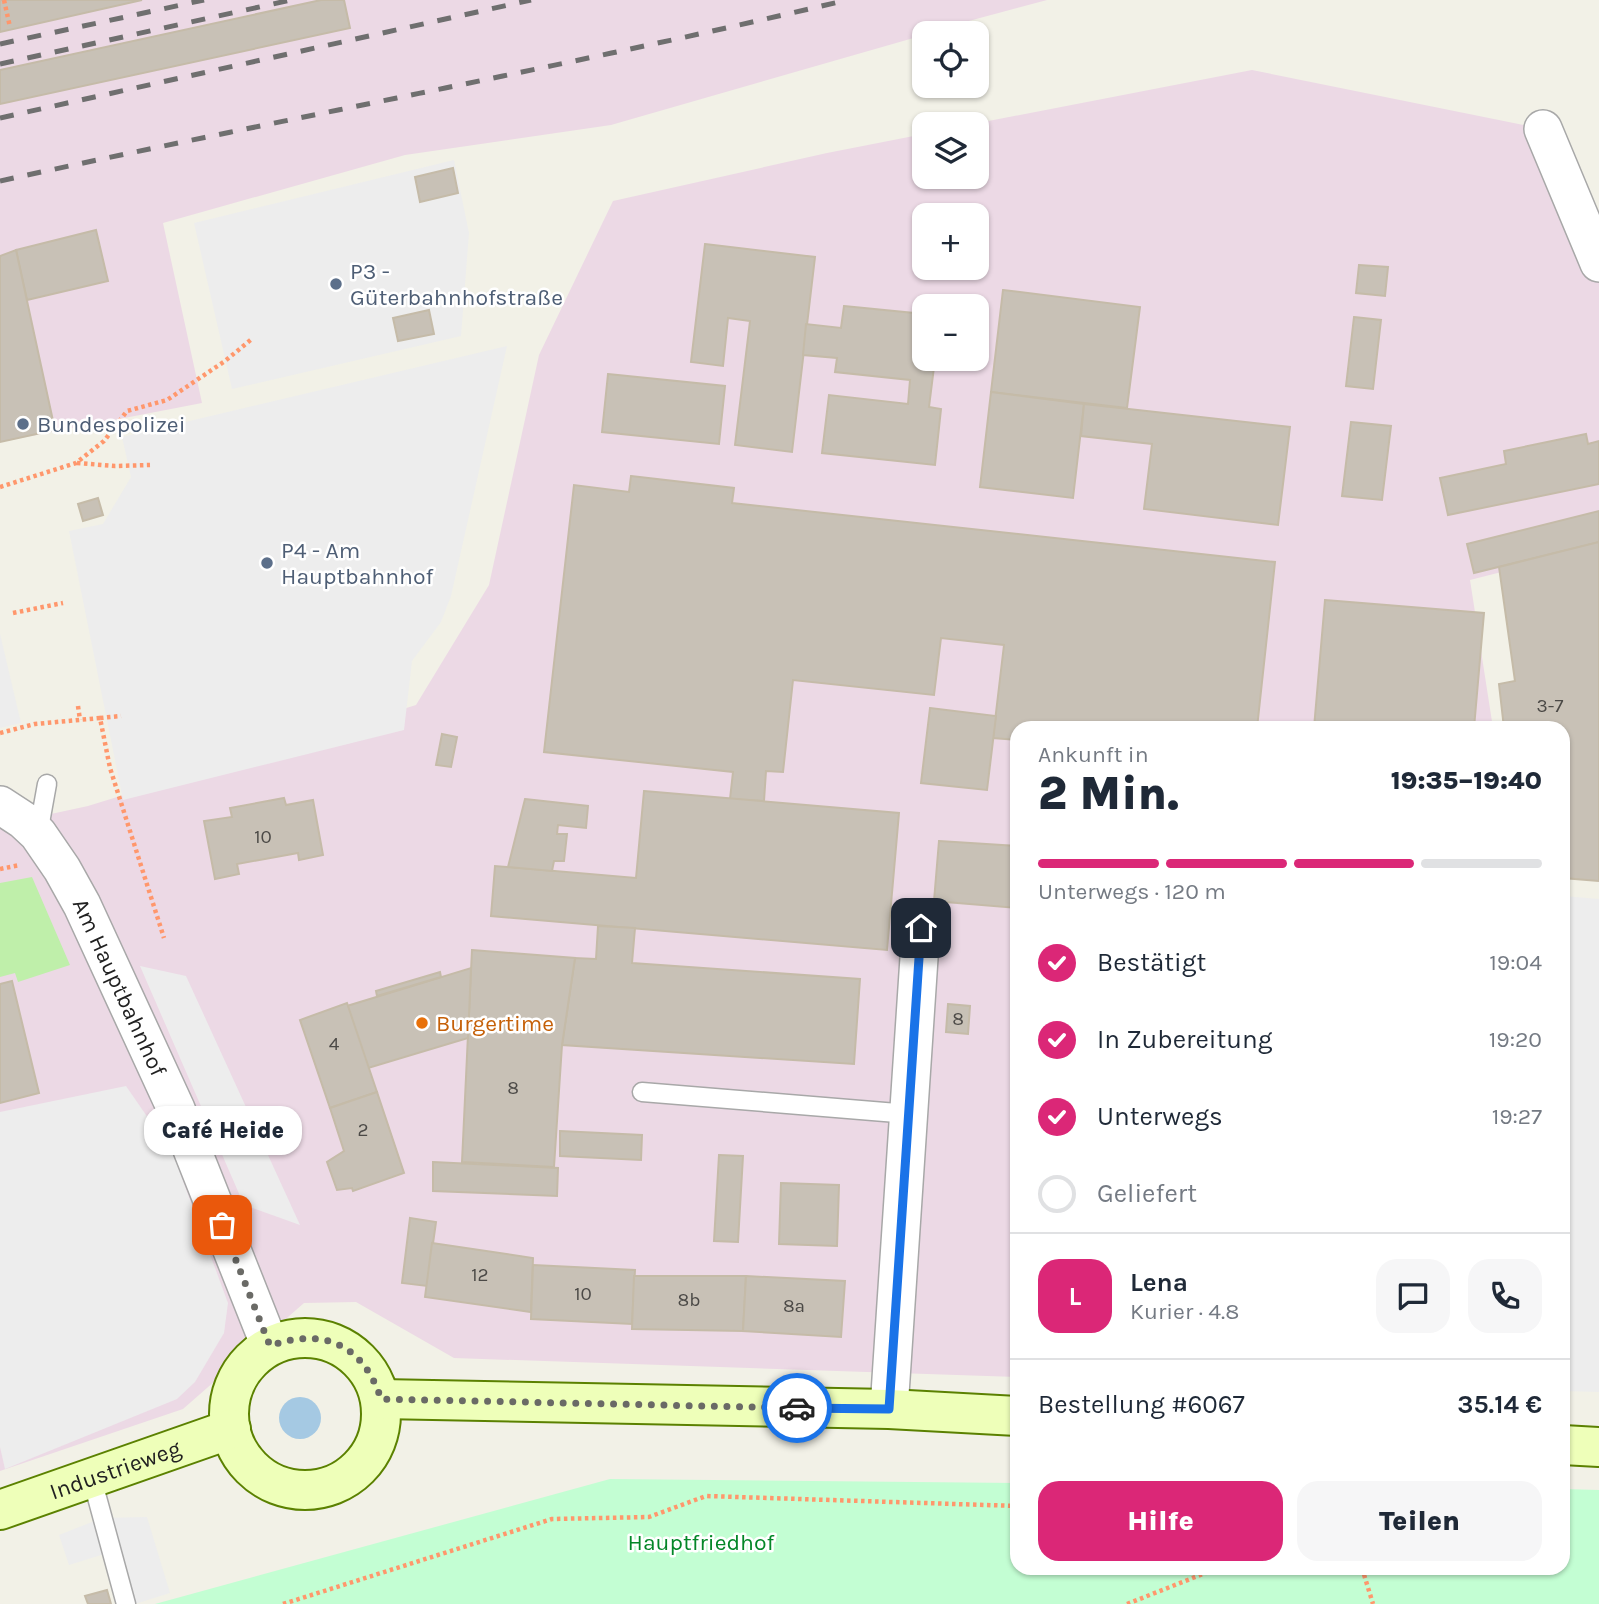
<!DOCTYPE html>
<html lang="de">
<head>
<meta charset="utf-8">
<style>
  body { margin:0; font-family:Karla,sans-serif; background:#f6f6f7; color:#1f2937; height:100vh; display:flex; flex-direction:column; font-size:26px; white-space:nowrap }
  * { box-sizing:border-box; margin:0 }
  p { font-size:23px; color:#747a83 }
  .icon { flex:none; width:38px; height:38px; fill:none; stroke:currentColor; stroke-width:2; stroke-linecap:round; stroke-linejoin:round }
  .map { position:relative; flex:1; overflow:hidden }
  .panel { position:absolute; left:1010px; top:721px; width:560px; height:854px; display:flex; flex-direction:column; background:#fff; border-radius:21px; box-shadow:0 2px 5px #0004 }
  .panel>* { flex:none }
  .tools { position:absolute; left:912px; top:21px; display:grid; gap:14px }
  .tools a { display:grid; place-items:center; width:77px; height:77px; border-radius:14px; background:#fff; box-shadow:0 2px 5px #0004; font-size:35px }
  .pin { position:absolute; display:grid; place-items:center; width:60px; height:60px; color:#fff; margin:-30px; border-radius:14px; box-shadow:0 4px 10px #0006 }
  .courier { position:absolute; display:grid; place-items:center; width:70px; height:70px; margin:-35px; border:5px solid #1a73e8; border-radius:50%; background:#fff; color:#222; box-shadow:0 2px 9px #0007 }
  .bubble { position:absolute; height:49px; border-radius:21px; background:#fff; box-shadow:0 2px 5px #0004; font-size:23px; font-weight:800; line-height:49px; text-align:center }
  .head em { font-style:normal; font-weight:800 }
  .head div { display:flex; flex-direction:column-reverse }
  .head { display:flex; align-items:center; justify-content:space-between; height:119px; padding:0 28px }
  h1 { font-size:46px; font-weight:800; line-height:52px }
  .bar { display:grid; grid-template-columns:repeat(4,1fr); gap:10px 7px; align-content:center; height:84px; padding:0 28px }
  .bar i { height:9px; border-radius:5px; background:#e0e1e3 }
  .bar .active { background:#db2777 }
  .bar p { grid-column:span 4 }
  .line { display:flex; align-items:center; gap:18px; padding:0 28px; border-top:2px solid #e0e1e3 }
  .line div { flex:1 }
  .round { display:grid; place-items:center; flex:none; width:74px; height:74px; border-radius:21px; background:#f6f6f7 }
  ol { padding:0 28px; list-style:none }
  li { display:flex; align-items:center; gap:21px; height:77px }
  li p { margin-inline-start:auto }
  li .icon { padding:7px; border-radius:50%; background:#db2777; color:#fff; stroke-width:4 }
  li:last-child { color:#747a83 }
  li i { width:38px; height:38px; border:4px solid #e0e1e3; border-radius:50% }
  .cta { display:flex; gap:14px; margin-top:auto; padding:14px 28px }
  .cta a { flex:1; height:80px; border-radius:21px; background:#db2777; color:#fff; font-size:28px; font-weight:800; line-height:80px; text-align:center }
  .cta a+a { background:#f6f6f7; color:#1f2937 }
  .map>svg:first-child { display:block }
</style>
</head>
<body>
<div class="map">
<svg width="1599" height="1604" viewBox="0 0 1599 1604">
  <rect width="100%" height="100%" fill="#f2f1e7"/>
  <g fill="#ecd9e5" fill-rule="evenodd">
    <path d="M0,0H1047L924,33V35L611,125L405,155L163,223L202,403L0,442Z"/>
    <path d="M1252,70L1543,129L1599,263V547L1470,580L1493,728H1017V1377L454,1358L356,1302L304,1303L183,1409L0,1471V825L88,806L416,705L489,585L539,355L613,201L827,153L924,134V177H976V124H973ZM924,215H976V268H924ZM924,306H976V359H924Z"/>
  </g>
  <path fill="#bfefaa" d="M32,877L70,965L18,982L15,973L0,977V883Z"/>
  <path fill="#c3fed3" d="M610,1479L1017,1483V1568H1563V1489L1599,1490V1604H155Z"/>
  <g fill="#ededed">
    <path d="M454,160L469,233L461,336L232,389L194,223Z"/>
    <path d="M507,346L451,596L441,622L412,661L404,730L123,800L69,531L103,524L131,477L122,437Z"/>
    <path d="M0,634L21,723L0,728Z"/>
    <path d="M1563,896L1599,899V1392L1563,1391Z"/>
    <path d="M140,966L186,976L300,1225L244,1205Z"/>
    <path d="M126,1086L173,1154L228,1303L224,1333L195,1382L177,1399L5,1469L0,1447V1112Z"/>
    <path d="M147,1517L170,1593L135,1604H126L111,1552L69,1565L59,1535L102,1518Z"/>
  </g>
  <circle fill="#a5c9e3" cx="300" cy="1418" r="21"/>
  <g fill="#c8c1b6" stroke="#c5bba8" stroke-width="2">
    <path d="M0,0H142L0,32Z"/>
    <path d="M321,0H344L350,28L0,104V70Z"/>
    <path d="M453,168L458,193L420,202L415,177Z"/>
    <path d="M96,230L108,281L27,300L16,250Z"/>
    <path d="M705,244L815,257L792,452L735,445L750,321L728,318L723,366L691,362Z"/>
    <path d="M16,250L55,430L0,442V256Z"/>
    <path d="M1359,265L1388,267L1385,296L1356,293Z"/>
    <path d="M1003,290L1140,307L1127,408L991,392Z"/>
    <path d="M844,306L924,314V359H935L929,407L941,409L935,465L822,453L829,395L908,404L910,380L835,372L837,358L803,355L806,324L841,328Z"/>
    <path d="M429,310L434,334L398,341L393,318Z"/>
    <path d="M1354,317L1381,320L1373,389L1346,386Z"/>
    <path d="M608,374L725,386L719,444L602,432Z"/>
    <path d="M991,392L1084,404L1073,498L980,487Z"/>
    <path d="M1084,404L1290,427L1278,525L1144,509L1152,444L1081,436Z"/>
    <path d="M1351,422L1391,426L1382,500L1342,496Z"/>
    <path d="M1586,434L1588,444L1599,441V484L1448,515L1440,478L1506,464L1504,451Z"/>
    <path d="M631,476L734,488L732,503L1275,562L1257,728H1017V740L993,738L1004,645L941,638L934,695L793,680L783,772L766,771L764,801L730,799L733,772L544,752L574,485L629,492Z"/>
    <path d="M98,498L103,515L83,521L78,504Z"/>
    <path d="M1599,511V542L1474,573L1467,544Z"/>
    <path d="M1599,542V881L1563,878V728H1504L1499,684L1515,681L1499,567Z"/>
    <path d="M1325,600L1484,613L1474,728H1314Z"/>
    <path d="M930,708L996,716L987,790L921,783Z"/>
    <path d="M442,734L457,737L451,767L436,765Z"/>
    <path d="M644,791L899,813L887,950L491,916L495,866L636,878Z"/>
    <path d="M284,798L286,805L313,800L323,855L299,860L298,853L237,864L239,874L215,879L204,821L232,817L230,808Z"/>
    <path d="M525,799L588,806L586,828L558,825L557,834H567L564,861H554L552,871L508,867Z"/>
    <path d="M939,841L1017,846V908L934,901Z"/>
    <path d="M598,926L635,928L632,963L860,979L854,1064L562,1045L575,958L596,959Z"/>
    <path d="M472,950L575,958L562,1045L554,1167L462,1162Z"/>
    <path d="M471,968L468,1038L368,1068L347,1006Z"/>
    <path d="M440,972L441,977L377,996L376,991Z"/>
    <path d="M12,981L39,1093L0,1103V984Z"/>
    <path d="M347,1003L377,1092L330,1108L300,1020Z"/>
    <path d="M948,1004L970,1006L968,1034L946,1032Z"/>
    <path d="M377,1092L404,1173L353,1191L352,1188L337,1190L327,1162L344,1151L330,1108Z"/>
    <path d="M560,1131L642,1135L641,1160L560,1156Z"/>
    <path d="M719,1155L743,1156L738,1242L714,1241Z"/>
    <path d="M433,1162L558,1168L557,1196L433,1191Z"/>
    <path d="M781,1183L839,1185L837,1246L779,1244Z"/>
    <path d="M410,1218L436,1222L427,1286L402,1283Z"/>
    <path d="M432,1243L533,1258L531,1312L425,1297Z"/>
    <path d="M533,1265L635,1270L632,1324L531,1319Z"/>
    <path d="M634,1276H746L743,1331L632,1329Z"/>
    <path d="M746,1276L845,1281L841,1337L743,1331Z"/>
    <path d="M107,1590L111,1604H88L85,1596Z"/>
  </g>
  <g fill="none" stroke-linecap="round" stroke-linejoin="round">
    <defs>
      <g id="lane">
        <path d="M38,834L47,784"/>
        <path d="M642,1092L909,1114"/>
        <path d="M92,1479L126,1604"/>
      </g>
      <g id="street">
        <path d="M1543,129L1599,263"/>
        <path id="s1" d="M0,805L23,820L38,834L62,869L82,905L176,1109L270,1346"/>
        <path d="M889,1409L921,928"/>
      </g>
      <g id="secondary">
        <circle cx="305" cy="1414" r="76"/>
        <path d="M381,1399L889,1409L1017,1416"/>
        <path d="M1563,1445L1599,1447"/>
        <path id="s2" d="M0,1510L231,1429"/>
      </g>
    </defs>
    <use href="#lane" stroke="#a8a8a8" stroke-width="21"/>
    <use href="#street" stroke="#a8a8a8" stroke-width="40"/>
    <use href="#secondary" stroke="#5b8100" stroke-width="42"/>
    <g stroke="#ff976c" stroke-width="4.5" stroke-dasharray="3.5 3.5" stroke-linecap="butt">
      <path d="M4,0L10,27"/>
      <path d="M77,463L115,466L150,465"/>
      <path d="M0,487L76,463L104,441L127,411L167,400L225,361L253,338"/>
      <path d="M13,613L63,603"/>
      <path d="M78,706L80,720"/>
      <path d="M100,718L121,716"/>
      <path d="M0,733L35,724L100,718L110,768L164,938"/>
      <path d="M0,869L20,865"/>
      <path d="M1362,1568L1373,1604"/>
      <path d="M283,1604L552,1519L649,1517L706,1496L1017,1506"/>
      <path d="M1127,1604L1218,1568"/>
    </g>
    <use href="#lane" stroke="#fff" stroke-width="18"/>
    <use href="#street" stroke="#fff" stroke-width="37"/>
    <use href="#secondary" stroke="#eeffb9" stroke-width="38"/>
    <g stroke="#6f6f6f" stroke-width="5" stroke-dasharray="14 14" stroke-linecap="butt">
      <path d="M0,44L204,0"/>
      <path d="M0,64L291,0"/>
      <path d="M0,118L531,0"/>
      <path d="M0,181C282,119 566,67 847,0"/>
    </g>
  </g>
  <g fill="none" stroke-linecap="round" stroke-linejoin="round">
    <path stroke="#6a6a66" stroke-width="7" stroke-dasharray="0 12.6" d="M222,1225L270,1346C323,1327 363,1344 381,1399L797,1408"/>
    <path stroke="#1a73e8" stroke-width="9" d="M797,1408L889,1409L921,928"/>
  </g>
  <g fill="#5c6f8a" stroke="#fff" stroke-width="2.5">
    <circle cx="336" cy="284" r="7"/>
    <circle cx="23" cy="424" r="7"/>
    <circle cx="267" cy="563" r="7"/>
  </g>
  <circle fill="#e8710a" stroke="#fff" stroke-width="2.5" cx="422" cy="1023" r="7"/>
  <g text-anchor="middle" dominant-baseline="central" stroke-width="5" stroke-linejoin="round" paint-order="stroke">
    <g font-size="19" fill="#4b4946">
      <text x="1550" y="706">3-7</text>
      <text x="263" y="837">10</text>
      <text x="958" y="1019">8</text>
      <text x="334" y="1044">4</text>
      <text x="513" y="1088">8</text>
      <text x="363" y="1130">2</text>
      <text x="480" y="1275">12</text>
      <text x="583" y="1294">10</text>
      <text x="689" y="1300">8b</text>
      <text x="794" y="1306">8a</text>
    </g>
    <g font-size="23" fill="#4e5e75" stroke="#fff" text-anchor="start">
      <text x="350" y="271">P3 -<tspan x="350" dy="26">Güterbahnhofstraße</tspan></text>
      <text x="37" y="424">Bundespolizei</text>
      <text x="281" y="550">P4 - Am<tspan x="281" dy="26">Hauptbahnhof</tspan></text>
    </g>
    <g font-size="23" fill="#212121" stroke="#fff">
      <text stroke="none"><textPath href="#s1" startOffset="222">Am Hauptbahnhof</textPath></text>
      <text stroke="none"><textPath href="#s2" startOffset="122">Industrieweg</textPath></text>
    </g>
    <g font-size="23" fill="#c56008" stroke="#fff" text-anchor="start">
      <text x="436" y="1023">Burgertime</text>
    </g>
    <g font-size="23" fill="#038627" stroke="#fff">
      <text x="701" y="1542">Hauptfriedhof</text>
    </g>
  </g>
</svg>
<div class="tools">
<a><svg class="icon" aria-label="locate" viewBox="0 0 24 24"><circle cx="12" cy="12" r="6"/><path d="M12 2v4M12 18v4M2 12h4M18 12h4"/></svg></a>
<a><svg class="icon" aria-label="layers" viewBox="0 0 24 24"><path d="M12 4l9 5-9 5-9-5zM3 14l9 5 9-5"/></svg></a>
<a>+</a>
<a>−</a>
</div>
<div class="pin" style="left:222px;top:1225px;background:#ea580c"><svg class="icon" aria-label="bag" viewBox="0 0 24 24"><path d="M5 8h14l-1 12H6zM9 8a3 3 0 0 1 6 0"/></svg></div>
<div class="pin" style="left:921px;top:928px;background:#1f2937"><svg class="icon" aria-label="home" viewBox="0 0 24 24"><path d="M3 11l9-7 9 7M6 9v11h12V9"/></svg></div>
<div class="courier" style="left:797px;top:1408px"><svg class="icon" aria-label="car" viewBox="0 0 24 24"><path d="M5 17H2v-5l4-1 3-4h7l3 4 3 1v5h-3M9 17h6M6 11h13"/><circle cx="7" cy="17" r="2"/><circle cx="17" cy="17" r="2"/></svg></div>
<div class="bubble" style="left:144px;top:1106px;width:158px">Café Heide</div>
<section class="panel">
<div class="head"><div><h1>2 Min.</h1><p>Ankunft in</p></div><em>19:35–19:40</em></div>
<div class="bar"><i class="active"></i><i class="active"></i><i class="active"></i><i></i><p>Unterwegs · 120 m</p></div>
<ol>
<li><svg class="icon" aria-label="check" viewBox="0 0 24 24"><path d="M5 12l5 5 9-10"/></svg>Bestätigt<p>19:04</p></li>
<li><svg class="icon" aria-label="check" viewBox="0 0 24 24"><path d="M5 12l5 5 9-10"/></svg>In Zubereitung<p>19:20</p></li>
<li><svg class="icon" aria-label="check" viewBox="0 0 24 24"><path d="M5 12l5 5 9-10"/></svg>Unterwegs<p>19:27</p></li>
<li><i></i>Geliefert</li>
</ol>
<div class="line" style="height:126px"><b class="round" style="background:#db2777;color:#fff">L</b><div><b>Lena</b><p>Kurier · 4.8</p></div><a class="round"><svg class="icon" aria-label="chat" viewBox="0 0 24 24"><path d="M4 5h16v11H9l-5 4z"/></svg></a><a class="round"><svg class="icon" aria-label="phone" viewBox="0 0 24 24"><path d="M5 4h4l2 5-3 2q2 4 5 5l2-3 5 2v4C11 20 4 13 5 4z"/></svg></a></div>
<div class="line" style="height:91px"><div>Bestellung #6067</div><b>35.14 €</b></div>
<div class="cta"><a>Hilfe</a><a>Teilen</a></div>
</section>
</div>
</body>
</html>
